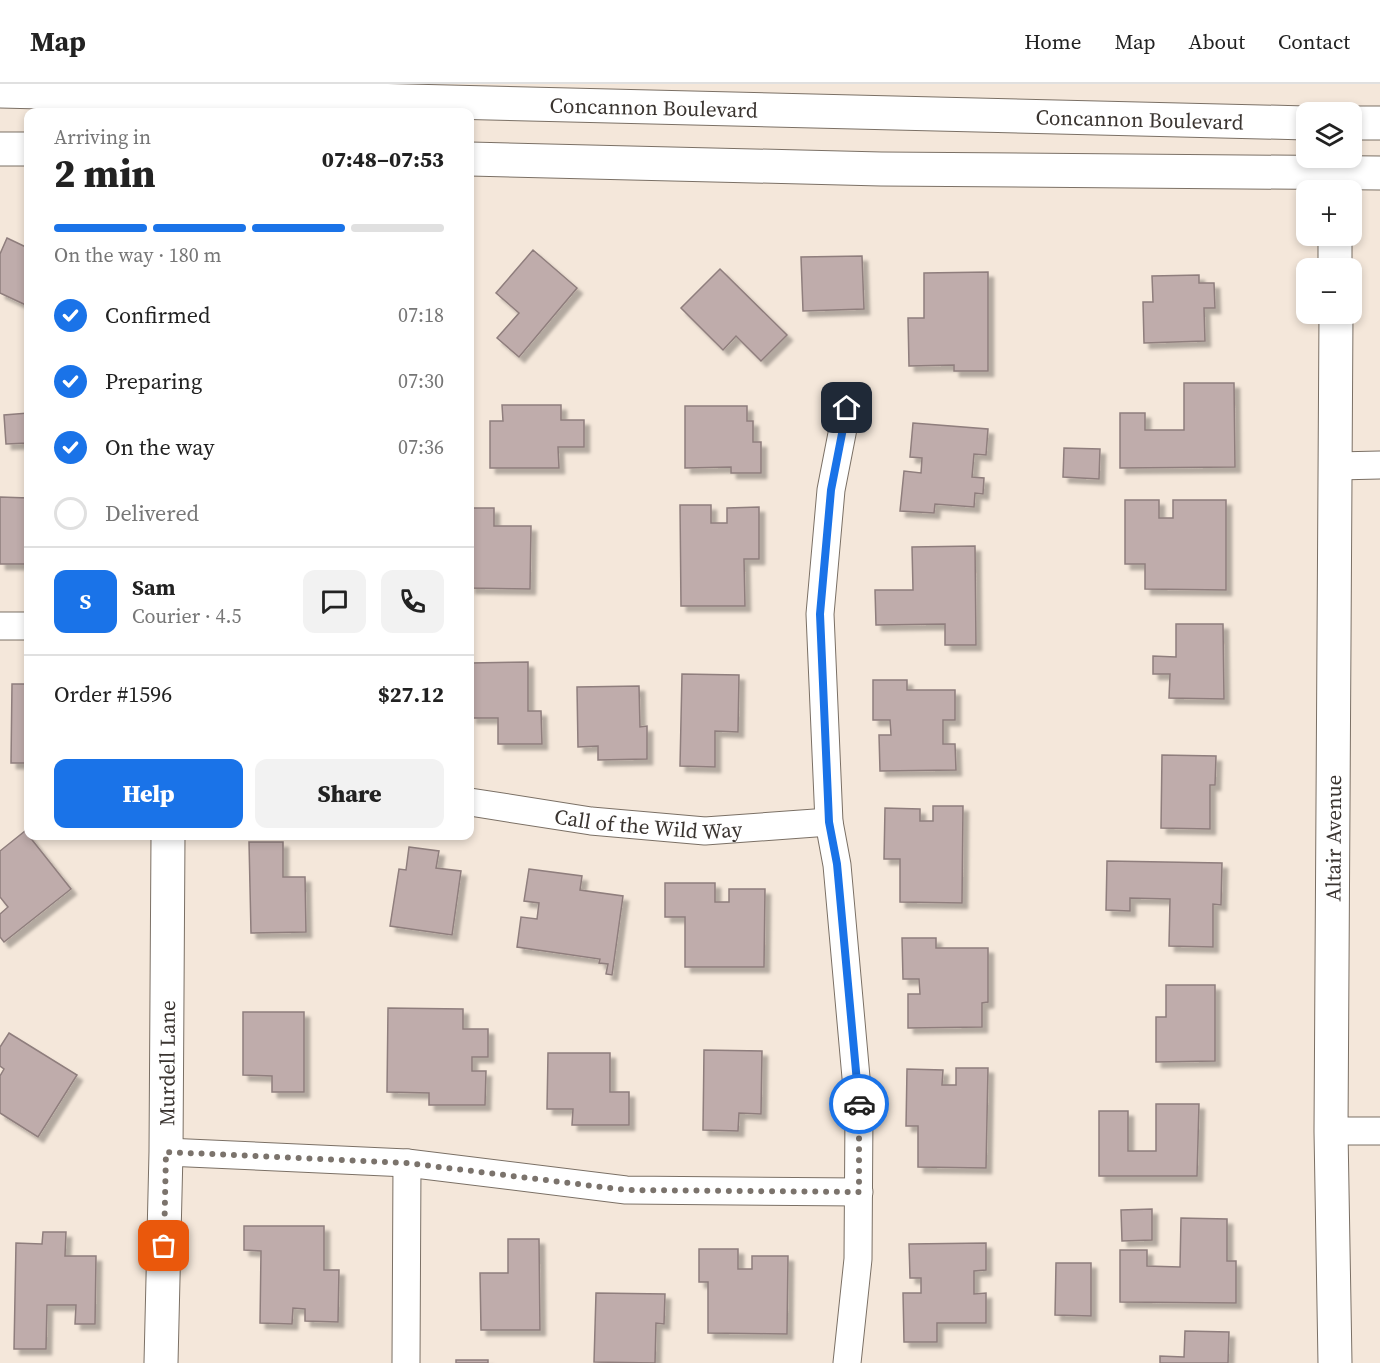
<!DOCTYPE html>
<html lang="en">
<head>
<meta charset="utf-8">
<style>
  body { margin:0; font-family:"Source Serif 4",serif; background:#f2f2f2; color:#222; height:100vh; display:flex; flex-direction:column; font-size:22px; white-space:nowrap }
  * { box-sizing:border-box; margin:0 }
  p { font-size:20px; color:#767676 }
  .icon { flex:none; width:33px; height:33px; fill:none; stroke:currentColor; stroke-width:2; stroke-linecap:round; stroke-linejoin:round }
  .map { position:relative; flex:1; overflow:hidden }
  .details { position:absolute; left:24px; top:24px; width:450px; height:732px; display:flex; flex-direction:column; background:#fff; border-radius:12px; box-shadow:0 3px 9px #0003 }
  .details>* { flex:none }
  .controls { position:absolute; left:1296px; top:18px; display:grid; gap:12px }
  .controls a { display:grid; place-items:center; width:66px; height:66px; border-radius:12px; background:#fff; box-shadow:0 3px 9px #0003; font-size:30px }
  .pin { position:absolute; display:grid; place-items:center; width:51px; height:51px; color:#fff; margin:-26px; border-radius:12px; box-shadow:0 3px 9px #0006 }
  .courier { position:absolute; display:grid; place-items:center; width:60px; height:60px; margin:-30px; border:4px solid #1a73e8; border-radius:50%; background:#fff; color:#222; box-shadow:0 2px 8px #0007 }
  .head em { font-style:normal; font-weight:800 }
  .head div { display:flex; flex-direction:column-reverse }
  .head { display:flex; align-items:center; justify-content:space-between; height:102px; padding:0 30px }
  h1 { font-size:39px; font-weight:800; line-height:45px }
  .bar { display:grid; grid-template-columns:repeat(4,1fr); gap:9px 6px; align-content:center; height:72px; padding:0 30px }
  .bar i { height:8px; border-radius:4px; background:#e0e0e0 }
  .bar .selected { background:#1a73e8 }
  .bar p { grid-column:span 4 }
  .line { display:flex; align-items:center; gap:15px; padding:0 30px; border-top:2px solid #e0e0e0 }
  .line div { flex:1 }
  .round { display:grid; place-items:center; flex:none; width:63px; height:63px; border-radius:12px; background:#f2f2f2 }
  ol { padding:0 30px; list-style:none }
  li { display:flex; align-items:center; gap:18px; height:66px }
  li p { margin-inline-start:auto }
  li .icon { padding:6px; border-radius:50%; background:#1a73e8; color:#fff; stroke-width:4 }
  li:last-child { color:#767676 }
  li i { width:33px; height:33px; border:3px solid #e0e0e0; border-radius:50% }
  .button { display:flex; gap:12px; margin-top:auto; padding:12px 30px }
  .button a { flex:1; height:69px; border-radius:12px; background:#1a73e8; color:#fff; font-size:24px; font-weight:800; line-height:69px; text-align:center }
  .button a+a { background:#f2f2f2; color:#222 }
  header { display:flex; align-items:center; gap:36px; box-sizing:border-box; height:84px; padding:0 30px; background:#fff; border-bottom:2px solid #e0e0e0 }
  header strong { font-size:28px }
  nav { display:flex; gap:33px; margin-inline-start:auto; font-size:21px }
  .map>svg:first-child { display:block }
</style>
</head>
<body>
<header>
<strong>Map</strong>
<nav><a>Home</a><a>Map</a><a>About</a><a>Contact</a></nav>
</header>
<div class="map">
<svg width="1380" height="1279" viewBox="0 0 1380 1279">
  <defs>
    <filter id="shadow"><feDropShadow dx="5.5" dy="5.5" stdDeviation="1.5" flood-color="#0004"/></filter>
  </defs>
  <rect width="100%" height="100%" fill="#f4e7da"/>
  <g fill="#bfacab" stroke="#8f7e7d" stroke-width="1.5" filter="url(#shadow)">
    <path d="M7,154L28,164V222L0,209V170Z"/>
    <path d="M533,166L577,204L519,273L497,254L519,229L496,209Z"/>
    <path d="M862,172L864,225L803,227L801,173Z"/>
    <path d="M720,185L787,251L761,277L736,252L723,266L681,224Z"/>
    <path d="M988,188V287H954V281L909,282L908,234H924V189Z"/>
    <path d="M1199,191V199H1214L1215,224H1204L1205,257L1144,259L1143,218H1153L1152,192Z"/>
    <path d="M1184,299H1234L1235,383L1120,384V329H1145V346H1184Z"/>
    <path d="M502,321H561V336H584V363H558L559,384H490V337H503Z"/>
    <path d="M685,322H747V337H753V358H761V389H731V383L685,384Z"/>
    <path d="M28,329V359L6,360L4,331Z"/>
    <path d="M913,339L988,345L986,371L974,370L972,393L984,394L983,410L975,409L974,423L935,420L934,429L900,427L904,387L921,389L922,374L910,373Z"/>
    <path d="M1064,364L1100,365L1099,395L1063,393Z"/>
    <path d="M0,413L28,414V480H0Z"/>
    <path d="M1125,416H1159V434H1173V416H1226V506L1145,505V480H1125Z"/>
    <path d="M680,421H711V439H727V424L759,423V475H744L745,522H681Z"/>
    <path d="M470,424H494V442H531L530,505L470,504Z"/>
    <path d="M975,462L976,561H945V540L876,541L875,506H913L912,463Z"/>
    <path d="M1176,540H1223L1224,615L1169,614L1170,590H1153V572L1176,573Z"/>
    <path d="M528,578V627H541L542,660H498V634H471V579Z"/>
    <path d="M682,590L739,591L738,648L715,647V683L680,682Z"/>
    <path d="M873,596H907V606H955V636H943V660H955L956,686L880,687L879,651H891L890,636H873Z"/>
    <path d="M12,600H28V679H11Z"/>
    <path d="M639,602L640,643L647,642V675L598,676V662L578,663L577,603Z"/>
    <path d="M1162,671L1216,672L1215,701H1210V745L1161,744Z"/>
    <path d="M933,722H963L962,819L900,818V775H884L885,724L920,725V737H933Z"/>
    <path d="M25,747L71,805L4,858L0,853V830L8,823L0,813V767Z"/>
    <path d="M249,758H283V793H305L306,848L251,849Z"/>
    <path d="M409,763L439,767L436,784L461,787L452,851L390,842L399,785L406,786Z"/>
    <path d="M1107,777L1222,779L1221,821L1213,820V863L1169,862L1170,815L1130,814V827L1106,826Z"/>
    <path d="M529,785L582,792L580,806L623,812L612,891L606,890L608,880L599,879L600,875L517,863L521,833L537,835L539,819L524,817Z"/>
    <path d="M665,799H715V818H729V805H765L764,883H685V833H665Z"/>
    <path d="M902,854H936V864H988V918L982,919V943L908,944V910H920L919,895H903Z"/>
    <path d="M1166,901H1215V977L1156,978V933H1166Z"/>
    <path d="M388,924L463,925V945H488V973H472V987H486L485,1021H429V1009L387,1008Z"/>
    <path d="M243,928H304V1008H272V992L243,991Z"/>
    <path d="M9,949L77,991L38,1053L0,1029V992L4,985L0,982V963Z"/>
    <path d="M704,966L762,967L761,1030L739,1029L738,1047L703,1046Z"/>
    <path d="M548,969H610V1008H629V1041H572L573,1025H547Z"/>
    <path d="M956,984H988L986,1084L918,1083V1042H906L907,985L943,986L942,1001H956Z"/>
    <path d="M1156,1020H1199L1197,1092H1099V1027H1128V1067H1156Z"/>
    <path d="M1152,1125V1156L1122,1157L1121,1126Z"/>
    <path d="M1181,1134L1227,1135V1177H1236V1219L1120,1218V1166H1147V1182L1180,1183Z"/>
    <path d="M244,1142H324V1186H339L338,1238L305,1237V1225L293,1224L292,1240L260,1239L261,1167L244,1166Z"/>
    <path d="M43,1148H66L65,1172H96L95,1240H75L76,1221H47L46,1265H14L16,1159L42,1160Z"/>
    <path d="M508,1155H539L540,1246H481L480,1189H508Z"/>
    <path d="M986,1159V1186L974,1187V1210L986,1209V1239H937V1258H904L903,1209H921V1194H910L909,1160Z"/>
    <path d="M699,1165H738V1185H752V1172H788L787,1250L708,1249V1198H699Z"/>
    <path d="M1056,1179H1091V1232L1055,1231Z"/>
    <path d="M596,1209L665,1210L664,1240L656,1239L655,1279L594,1278Z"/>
    <path d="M1185,1247L1229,1248L1228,1279H1160V1272L1184,1273Z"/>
    <rect x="456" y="1276" width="32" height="3"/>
  </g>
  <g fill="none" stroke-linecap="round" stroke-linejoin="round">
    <defs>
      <g id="minor">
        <path d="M847,324L831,406L820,530L829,738L837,781L859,1027L858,1175L847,1279"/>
        <path d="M1337,382L1380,381"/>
        <path d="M0,542H28"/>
        <path id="s1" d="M470,718L591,737L705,747L829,738"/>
        <path d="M1331,1047H1380"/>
        <path d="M166,1068L407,1079L626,1106L859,1108"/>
        <path d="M406,1279L407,1079"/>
      </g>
      <g id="tertiary">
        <path d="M1335,152V184"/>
        <path id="s2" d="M161,1279L166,1068L168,752"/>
        <path id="s3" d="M1335,1279L1331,1047L1336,230"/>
      </g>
      <g id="secondary">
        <path id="s4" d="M0,7L1306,39"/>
        <path d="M1352,39H1380"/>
        <path d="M0,65H28"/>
        <path d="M470,75L881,85L1380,89"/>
      </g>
    </defs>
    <use href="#minor" stroke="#7b7065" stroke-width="29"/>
    <use href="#tertiary" stroke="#7b7065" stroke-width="35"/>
    <use href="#secondary" stroke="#7b7065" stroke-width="35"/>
    <use href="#minor" stroke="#fff" stroke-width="27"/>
    <use href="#tertiary" stroke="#fff" stroke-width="33"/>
    <use href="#secondary" stroke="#fff" stroke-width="33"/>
  </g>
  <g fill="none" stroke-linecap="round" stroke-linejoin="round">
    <path stroke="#7b736c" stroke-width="6" stroke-dasharray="0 10.8" d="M164,1162L166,1068L407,1079L626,1106L859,1108V1020"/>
    <path stroke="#1a73e8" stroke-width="8" d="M847,324L831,406L820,530L829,738L837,780L859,1020"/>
  </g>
  <g text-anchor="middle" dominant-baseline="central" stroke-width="4.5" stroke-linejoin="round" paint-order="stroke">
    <g font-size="21" fill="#3a3430" stroke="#f4e7da">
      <text stroke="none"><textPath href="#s4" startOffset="654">Concannon Boulevard</textPath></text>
      <text stroke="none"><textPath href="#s4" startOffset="1140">Concannon Boulevard</textPath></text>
      <text stroke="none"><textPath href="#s1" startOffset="180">Call of the Wild Way</textPath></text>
      <text stroke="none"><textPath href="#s3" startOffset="525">Altair Avenue</textPath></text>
      <text stroke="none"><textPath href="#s2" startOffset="300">Murdell Lane</textPath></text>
    </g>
  </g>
</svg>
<div class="controls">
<a><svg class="icon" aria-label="layers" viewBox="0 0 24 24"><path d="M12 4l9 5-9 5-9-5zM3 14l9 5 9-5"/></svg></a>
<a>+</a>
<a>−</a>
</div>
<div class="pin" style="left:164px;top:1162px;background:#ea580c"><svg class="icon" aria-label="bag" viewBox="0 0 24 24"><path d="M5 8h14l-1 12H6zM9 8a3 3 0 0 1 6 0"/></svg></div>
<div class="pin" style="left:847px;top:324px;background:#1f2937"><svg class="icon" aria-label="home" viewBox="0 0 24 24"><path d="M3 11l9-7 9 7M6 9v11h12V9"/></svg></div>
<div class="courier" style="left:859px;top:1020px"><svg class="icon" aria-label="car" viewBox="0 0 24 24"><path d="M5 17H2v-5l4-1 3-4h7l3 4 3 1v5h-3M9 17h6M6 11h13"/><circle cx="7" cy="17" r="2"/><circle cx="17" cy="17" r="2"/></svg></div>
<section class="details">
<div class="head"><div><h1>2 min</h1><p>Arriving in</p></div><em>07:48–07:53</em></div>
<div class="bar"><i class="selected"></i><i class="selected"></i><i class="selected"></i><i></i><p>On the way · 180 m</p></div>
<ol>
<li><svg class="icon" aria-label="check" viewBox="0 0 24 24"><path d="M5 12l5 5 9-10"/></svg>Confirmed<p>07:18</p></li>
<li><svg class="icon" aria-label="check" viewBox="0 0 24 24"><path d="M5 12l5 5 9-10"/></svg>Preparing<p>07:30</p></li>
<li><svg class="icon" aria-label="check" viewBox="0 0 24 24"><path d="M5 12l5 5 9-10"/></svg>On the way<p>07:36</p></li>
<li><i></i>Delivered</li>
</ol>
<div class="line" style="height:108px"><b class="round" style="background:#1a73e8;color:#fff">S</b><div><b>Sam</b><p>Courier · 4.5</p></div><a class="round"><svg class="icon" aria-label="chat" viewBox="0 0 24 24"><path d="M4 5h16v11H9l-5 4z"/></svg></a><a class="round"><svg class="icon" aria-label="phone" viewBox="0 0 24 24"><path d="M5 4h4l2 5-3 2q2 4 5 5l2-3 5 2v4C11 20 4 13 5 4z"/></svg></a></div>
<div class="line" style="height:78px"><div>Order #1596</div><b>$27.12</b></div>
<div class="button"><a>Help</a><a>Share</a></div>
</section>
</div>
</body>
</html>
